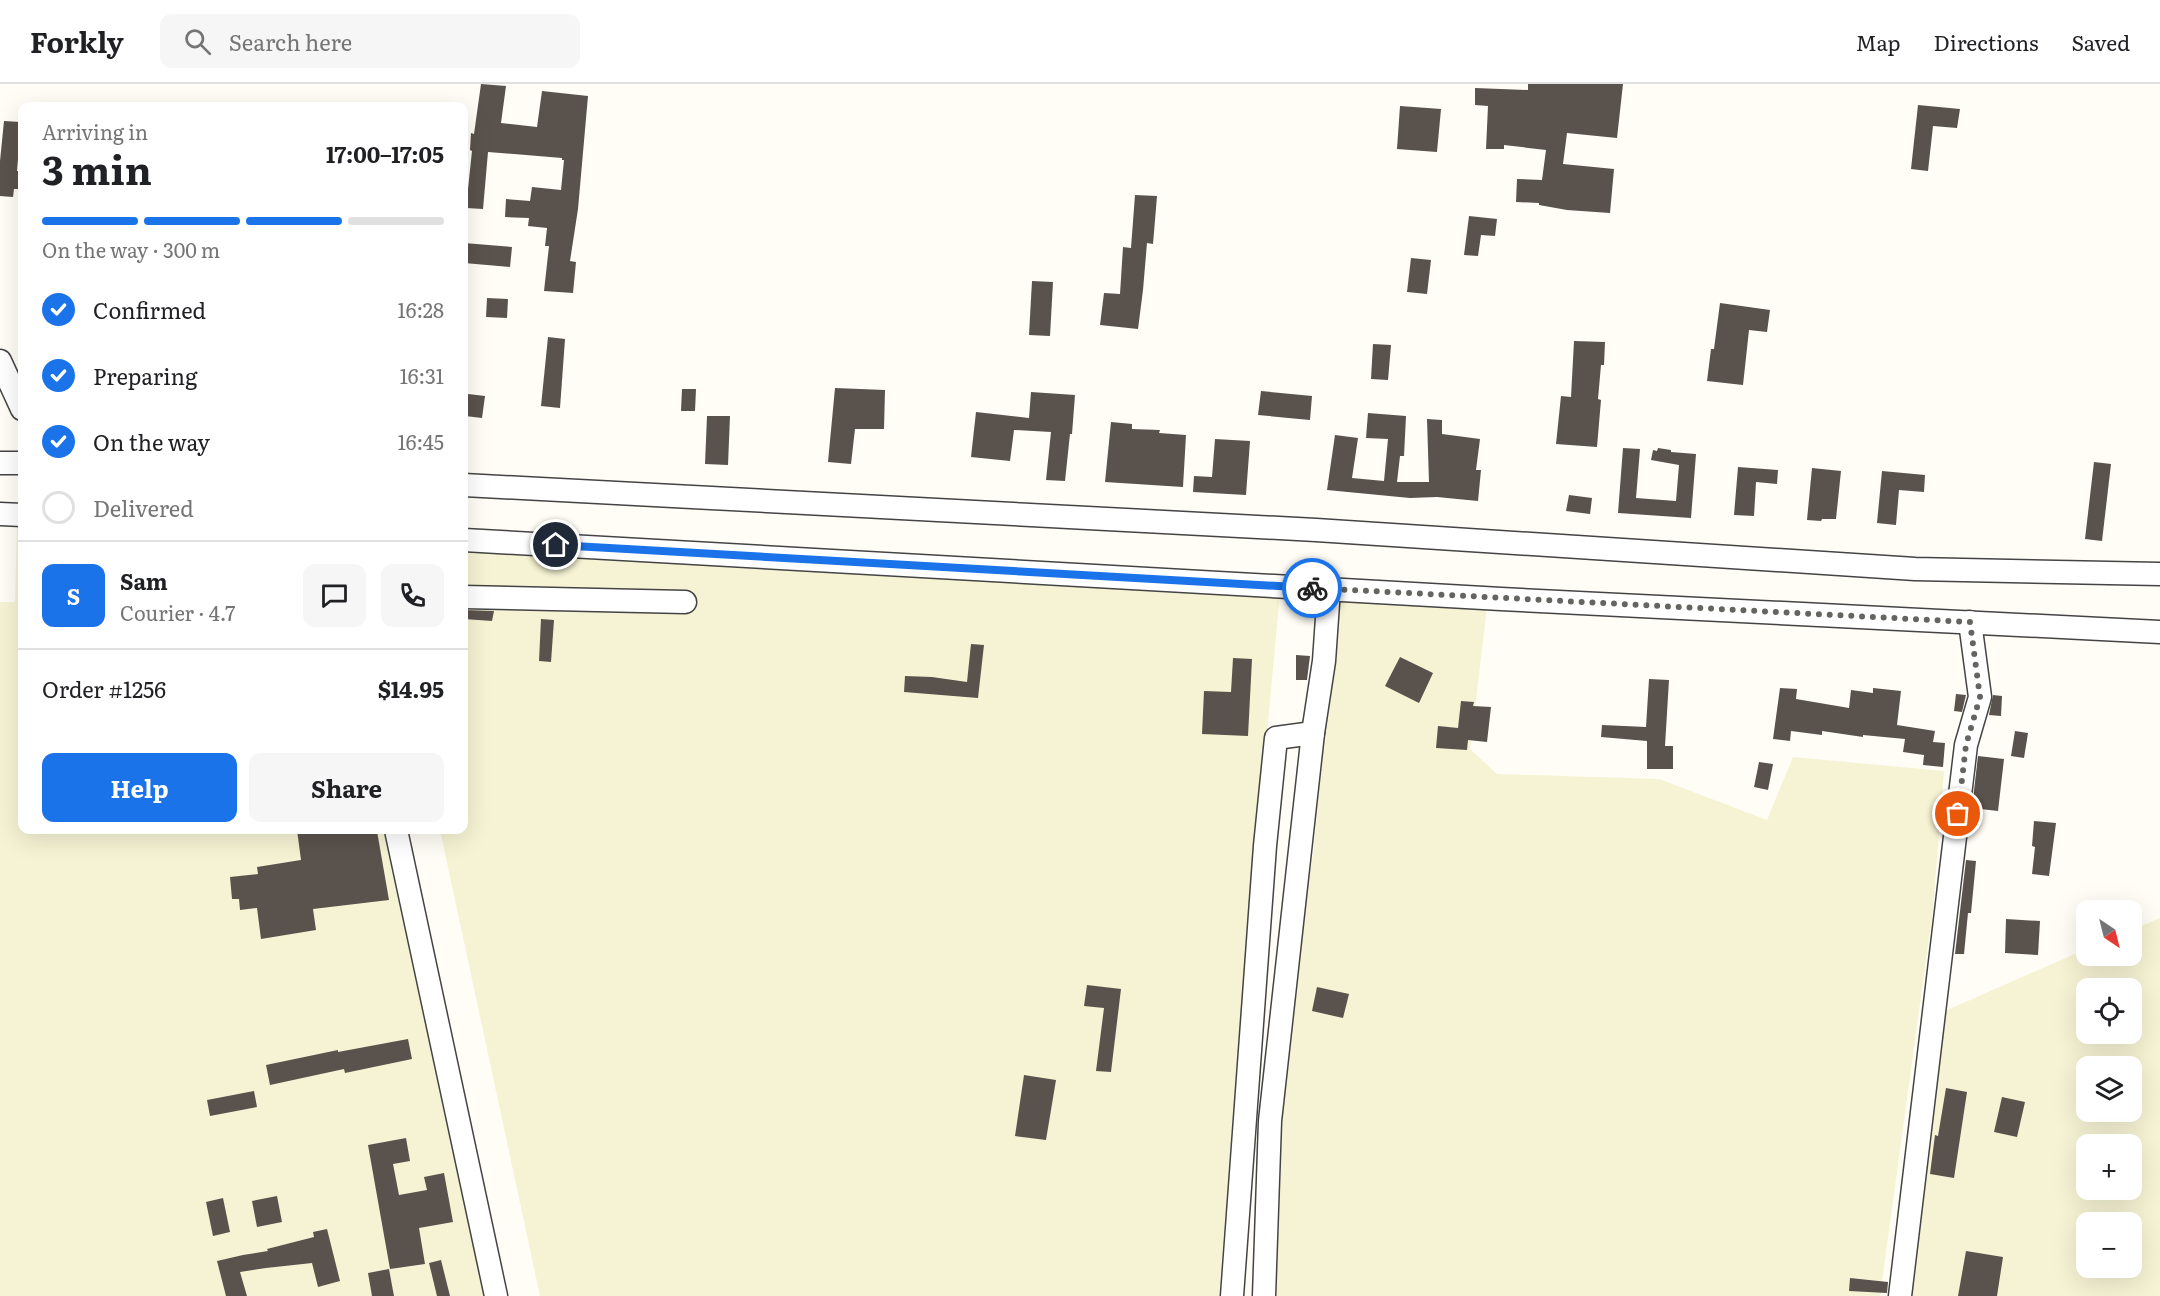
<!DOCTYPE html>
<html lang="en">
<head>
<meta charset="utf-8">
<style>
  body { margin:0; font-family:Literata,serif; background:#f6f6f6; color:#202124; height:100vh; display:flex; flex-direction:column; font-size:22px; white-space:nowrap }
  * { box-sizing:border-box; margin:0 }
  p { font-size:20px; color:#757577 }
  .icon { flex:none; width:33px; height:33px; fill:none; stroke:currentColor; stroke-width:2; stroke-linecap:round; stroke-linejoin:round }
  .map { position:relative; flex:1; overflow:hidden }
  .details { position:absolute; left:18px; top:18px; width:450px; height:732px; display:flex; flex-direction:column; background:#fff; border-radius:12px; box-shadow:0 6px 24px #0002 }
  .details>* { flex:none }
  .needle { width:39px; rotate:145deg }
  .fabs { position:absolute; left:2076px; top:816px; display:grid; gap:12px }
  .fabs a { display:grid; place-items:center; width:66px; height:66px; border-radius:12px; background:#fff; box-shadow:0 6px 24px #0002; font-size:30px }
  .pin { position:absolute; display:grid; place-items:center; width:51px; height:51px; color:#fff; margin:-26px; border:3px solid #fff; border-radius:50%; box-shadow:0 2px 6px #0007 }
  .courier { position:absolute; display:grid; place-items:center; width:60px; height:60px; margin:-30px; border:4px solid #1a73e8; border-radius:50%; background:#fff; color:#222; box-shadow:0 2px 8px #0007 }
  .summary em { font-style:normal; font-weight:700 }
  .summary div { display:flex; flex-direction:column-reverse }
  .summary { display:flex; align-items:center; justify-content:space-between; height:102px; padding:0 24px }
  h1 { font-size:39px; font-weight:700; line-height:45px }
  .bar { display:grid; grid-template-columns:repeat(4,1fr); gap:9px 6px; align-content:center; height:72px; padding:0 24px }
  .bar i { height:8px; border-radius:4px; background:#e0e0e0 }
  .bar .selected { background:#1a73e8 }
  .bar p { grid-column:span 4 }
  .line { display:flex; align-items:center; gap:15px; padding:0 24px; border-top:2px solid #e0e0e0 }
  .line div { flex:1 }
  .round { display:grid; place-items:center; flex:none; width:63px; height:63px; border-radius:12px; background:#f6f6f6 }
  ol { padding:0 24px; list-style:none }
  li { display:flex; align-items:center; gap:18px; height:66px }
  li p { margin-inline-start:auto }
  li .icon { padding:6px; border-radius:50%; background:#1a73e8; color:#fff; stroke-width:4 }
  li:last-child { color:#757577 }
  li i { width:33px; height:33px; border:3px solid #e0e0e0; border-radius:50% }
  .cta { display:flex; gap:12px; margin-top:auto; padding:12px 24px }
  .cta a { flex:1; height:69px; border-radius:12px; background:#1a73e8; color:#fff; font-size:24px; font-weight:700; line-height:69px; text-align:center }
  .cta a+a { background:#f6f6f6; color:#202124 }
  header { display:flex; align-items:center; gap:36px; box-sizing:border-box; height:84px; padding:0 30px; background:#fff; border-bottom:2px solid #e0e0e0 }
  header strong { font-size:28px }
  nav { display:flex; gap:33px; margin-inline-start:auto; font-size:21px }
  .search { width:420px; height:54px; background:#f6f6f6; display:flex; align-items:center; gap:15px; box-sizing:border-box; padding:0 21px; border-radius:12px; color:#757577; font-size:22px }
  .map>svg:first-child { display:block }
</style>
</head>
<body>
<header>
<strong>Forkly</strong>
<div class="search"><svg class="icon" aria-label="search" viewBox="0 0 24 24"><circle cx="10" cy="10" r="6"/><path d="M15 15l6 6"/></svg>Search here</div>
<nav><a>Map</a><a>Directions</a><a>Saved</a></nav>
</header>
<div class="map">
<svg width="2160" height="1212" viewBox="0 0 2160 1212">
  <rect width="100%" height="100%" fill="#fffdf5"/>
  <g fill="#f6f3d4" fill-rule="evenodd">
    <path d="M17,440H22V746H390L486,1212H0V518H15Z"/>
    <path d="M464,462L1281,499L1241,926L1219,1212H540L440,746H464Z"/>
    <path d="M1337,510L1487,524L1470,665L1497,690L1659,695L1767,736L1793,673L1944,687L1933,825L1880,1212H1270L1274,1036L1314,763Z"/>
    <path d="M2160,834V1212H1905L1945,927L2086,865V872H2132V846ZM2086,904H2132V950H2086ZM2086,982H2132V1028H2086ZM2086,1060H2132V1106H2086ZM2086,1138H2132V1184H2086Z"/>
  </g>
  <g fill="#5a524d">
    <path d="M481,0L506,2L501,39L537,43L542,7L588,12L578,125L570,177L576,178L573,209L544,207L549,162H545L547,144L528,142L529,134L505,133L506,115L530,117L532,103L561,106L564,76H562V74L488,68L483,125L466,124L472,67L470,66L471,49L474,50Z"/>
    <path d="M1528,0H1623L1617,54L1567,49L1563,80L1614,85L1610,129L1567,126L1539,121V119L1516,118L1517,95L1542,96L1546,66L1504,61V65H1486L1488,22L1475,21V4L1528,6Z"/>
    <path d="M1918,21L1960,25L1957,44L1933,42L1928,87L1911,85Z"/>
    <path d="M1400,22L1441,25L1437,68L1397,65Z"/>
    <path d="M4,37L21,38L17,87H22V105H14L13,113L0,112V77Z"/>
    <path d="M1135,111L1157,112L1153,160L1147,159L1143,206L1138,245L1100,241L1104,209L1120,210L1123,163L1131,164Z"/>
    <path d="M1469,132L1497,135L1495,152L1481,151L1478,172L1464,171Z"/>
    <path d="M464,159L512,163L510,183L464,179Z"/>
    <path d="M1411,174L1431,176L1427,210L1407,208Z"/>
    <path d="M1032,197L1053,198L1050,252L1029,251Z"/>
    <path d="M487,214L508,215L507,234L486,233Z"/>
    <path d="M1720,219L1770,226L1767,248L1749,246L1743,301L1707,297L1711,265H1714Z"/>
    <path d="M548,253L565,255L560,324L541,322Z"/>
    <path d="M1574,257L1605,258L1604,281H1601L1598,315L1601,316L1597,363L1556,360L1561,312L1571,313Z"/>
    <path d="M1373,260L1391,261L1388,296L1371,295Z"/>
    <path d="M835,304L885,306L884,345H855L851,380L828,378Z"/>
    <path d="M682,305H696L695,327H681Z"/>
    <path d="M1261,307L1312,312L1310,336L1258,331Z"/>
    <path d="M1031,308L1075,311L1072,350H1070L1065,397L1046,396L1051,348L1014,346L1010,377L971,373L976,328L1029,334Z"/>
    <path d="M468,310L485,312L482,334L465,332Z"/>
    <path d="M1368,329L1406,332L1404,372H1400L1397,398H1429L1427,335L1442,336V350L1480,355L1476,386H1481L1478,417L1437,413L1410,414L1327,406L1335,351L1358,354L1352,394L1384,397L1388,355L1366,354Z"/>
    <path d="M707,332H730L728,381L705,380Z"/>
    <path d="M1111,338L1132,340V345L1160,346L1159,349L1186,351L1183,403L1105,398Z"/>
    <path d="M1215,355L1250,357L1246,411L1193,408L1194,392L1212,393Z"/>
    <path d="M1623,364L1640,365L1636,414L1676,417L1679,381L1651,376L1653,366L1657,367L1658,364L1671,366V368L1696,370L1691,434L1618,429Z"/>
    <path d="M2094,378L2111,380L2102,457L2085,455Z"/>
    <path d="M1738,383L1778,386L1777,400L1756,398L1754,432L1734,431Z"/>
    <path d="M1812,384L1841,387L1836,435H1822L1821,437L1807,436Z"/>
    <path d="M1882,387L1925,391L1924,408L1899,406L1896,441L1877,439Z"/>
    <path d="M1569,411L1592,414L1590,430L1566,427Z"/>
    <path d="M464,526L494,527L492,537L464,535Z"/>
    <path d="M541,535L554,536L551,578L539,577Z"/>
    <path d="M971,560L984,561L978,614L904,608L905,592L932,593L967,598Z"/>
    <path d="M1296,571L1310,572L1307,596H1296Z"/>
    <path d="M1400,573L1433,589L1419,619L1385,602Z"/>
    <path d="M1233,574L1252,575L1248,652L1202,650L1204,607L1231,608Z"/>
    <path d="M1649,595L1669,596L1665,662H1673V685H1647V657L1601,653L1602,641L1646,643Z"/>
    <path d="M1780,604L1797,605L1796,615L1849,624L1851,606L1873,609V604L1901,607L1897,641L1935,647L1933,658L1945,659L1943,683L1923,681L1924,671L1903,668L1905,655L1863,651V653L1822,647V651L1791,647L1790,657L1773,655Z"/>
    <path d="M1956,610L1966,611L1962,628L1954,627Z"/>
    <path d="M1993,611L2002,612L2001,632L1989,631Z"/>
    <path d="M1461,617L1474,618L1473,622L1491,623L1487,658L1468,656L1467,666L1436,664L1438,642L1458,644Z"/>
    <path d="M2015,647L2028,649L2024,674L2011,672Z"/>
    <path d="M1978,672L2004,675L1998,727L1972,724Z"/>
    <path d="M1759,678L1773,680L1768,706L1754,703Z"/>
    <path d="M2034,737L2056,739L2049,792L2032,790L2035,763L2032,762Z"/>
    <path d="M297,746H354V750L377,747L389,816L313,825L316,846L261,855L257,824L240,826L239,815H232L230,793L258,790L257,783L301,776Z"/>
    <path d="M1966,776L1976,777L1971,829H1968L1964,870H1955Z"/>
    <path d="M2006,835L2040,837L2038,871L2005,869Z"/>
    <path d="M1087,901L1121,905L1111,988L1096,987L1104,924L1084,922Z"/>
    <path d="M1317,903L1349,910L1343,934L1312,927Z"/>
    <path d="M408,955L412,975L345,989L344,985L270,1001L266,981L338,966V968Z"/>
    <path d="M1024,991L1056,996L1046,1056L1015,1052Z"/>
    <path d="M1946,1004L1967,1008L1954,1094L1930,1090L1935,1051L1938,1052Z"/>
    <path d="M254,1007L257,1023L210,1032L207,1016Z"/>
    <path d="M2002,1013L2025,1018L2017,1053L1994,1048Z"/>
    <path d="M406,1054L410,1077L393,1080L399,1111L427,1106L424,1093L444,1089L453,1138L419,1144L425,1180L390,1185L368,1061Z"/>
    <path d="M277,1112L282,1138L257,1143L252,1117Z"/>
    <path d="M223,1114L230,1148L213,1152L206,1118Z"/>
    <path d="M327,1145L340,1197L318,1203L312,1179L266,1184L240,1188L247,1212H226L217,1177L243,1171L268,1167L267,1165L314,1153L313,1148Z"/>
    <path d="M1966,1167L2003,1173L1997,1212H1958Z"/>
    <path d="M441,1176L450,1212H437L429,1179Z"/>
    <path d="M389,1185L394,1212H372L368,1189Z"/>
    <path d="M1850,1194L1888,1198L1887,1209L1849,1207Z"/>
  </g>
  <g fill="none" stroke-linecap="round" stroke-linejoin="round">
    <defs>
      <g id="minor">
        <path d="M0,277L22,325"/>
        <path d="M0,379H22"/>
        <path d="M464,401L1316,446L1915,485L2160,490"/>
        <path d="M0,430L22,431"/>
        <path d="M464,456L1501,515L2160,548"/>
        <path d="M464,513L685,518"/>
        <path d="M396,746L496,1212"/>
        <path d="M1232,1212L1265,762L1276,654L1313,649"/>
        <path d="M1264,1212L1270,1037L1313,649L1324,577L1329,505"/>
        <path d="M1900,1212L1966,661L1980,613L1970,538"/>
      </g>
    </defs>
    <use href="#minor" stroke="#444" stroke-width="25"/>
    <use href="#minor" stroke="#fff" stroke-width="22"/>
  </g>
  <g fill="none" stroke-linecap="round" stroke-linejoin="round">
    <path stroke="#646461" stroke-width="6" stroke-dasharray="0 10.8" d="M1312,504L1970,538L1980,613L1966,661L1958,730"/>
    <path stroke="#1a73e8" stroke-width="8" d="M556,461L1312,504"/>
  </g>
</svg>
<div class="fabs">
<a><svg class="needle" viewBox="-14 -14 28 28"><path d="M0-13l5 13h-10z" fill="#e53935"/><path d="M0 13l5-13h-10z" fill="#757577"/></svg></a>
<a><svg class="icon" aria-label="locate" viewBox="0 0 24 24"><circle cx="12" cy="12" r="6"/><path d="M12 2v4M12 18v4M2 12h4M18 12h4"/></svg></a>
<a><svg class="icon" aria-label="layers" viewBox="0 0 24 24"><path d="M12 4l9 5-9 5-9-5zM3 14l9 5 9-5"/></svg></a>
<a>+</a>
<a>−</a>
</div>
<div class="pin" style="left:1958px;top:730px;background:#ea580c"><svg class="icon" aria-label="bag" viewBox="0 0 24 24"><path d="M5 8h14l-1 12H6zM9 8a3 3 0 0 1 6 0"/></svg></div>
<div class="pin" style="left:556px;top:461px;background:#1f2937"><svg class="icon" aria-label="home" viewBox="0 0 24 24"><path d="M3 11l9-7 9 7M6 9v11h12V9"/></svg></div>
<div class="courier" style="left:1312px;top:504px"><svg class="icon" aria-label="bike" viewBox="0 0 24 24"><circle cx="6" cy="16" r="4"/><circle cx="18" cy="16" r="4"/><path d="M6 16l4-8h5l3 8M10 8l3 8H6M13 5h3"/></svg></div>
<section class="details">
<div class="summary"><div><h1>3 min</h1><p>Arriving in</p></div><em>17:00–17:05</em></div>
<div class="bar"><i class="selected"></i><i class="selected"></i><i class="selected"></i><i></i><p>On the way · 300 m</p></div>
<ol>
<li><svg class="icon" aria-label="check" viewBox="0 0 24 24"><path d="M5 12l5 5 9-10"/></svg>Confirmed<p>16:28</p></li>
<li><svg class="icon" aria-label="check" viewBox="0 0 24 24"><path d="M5 12l5 5 9-10"/></svg>Preparing<p>16:31</p></li>
<li><svg class="icon" aria-label="check" viewBox="0 0 24 24"><path d="M5 12l5 5 9-10"/></svg>On the way<p>16:45</p></li>
<li><i></i>Delivered</li>
</ol>
<div class="line" style="height:108px"><b class="round" style="background:#1a73e8;color:#fff">S</b><div><b>Sam</b><p>Courier · 4.7</p></div><a class="round"><svg class="icon" aria-label="chat" viewBox="0 0 24 24"><path d="M4 5h16v11H9l-5 4z"/></svg></a><a class="round"><svg class="icon" aria-label="phone" viewBox="0 0 24 24"><path d="M5 4h4l2 5-3 2q2 4 5 5l2-3 5 2v4C11 20 4 13 5 4z"/></svg></a></div>
<div class="line" style="height:78px"><div>Order #1256</div><b>$14.95</b></div>
<div class="cta"><a>Help</a><a>Share</a></div>
</section>
</div>
</body>
</html>
